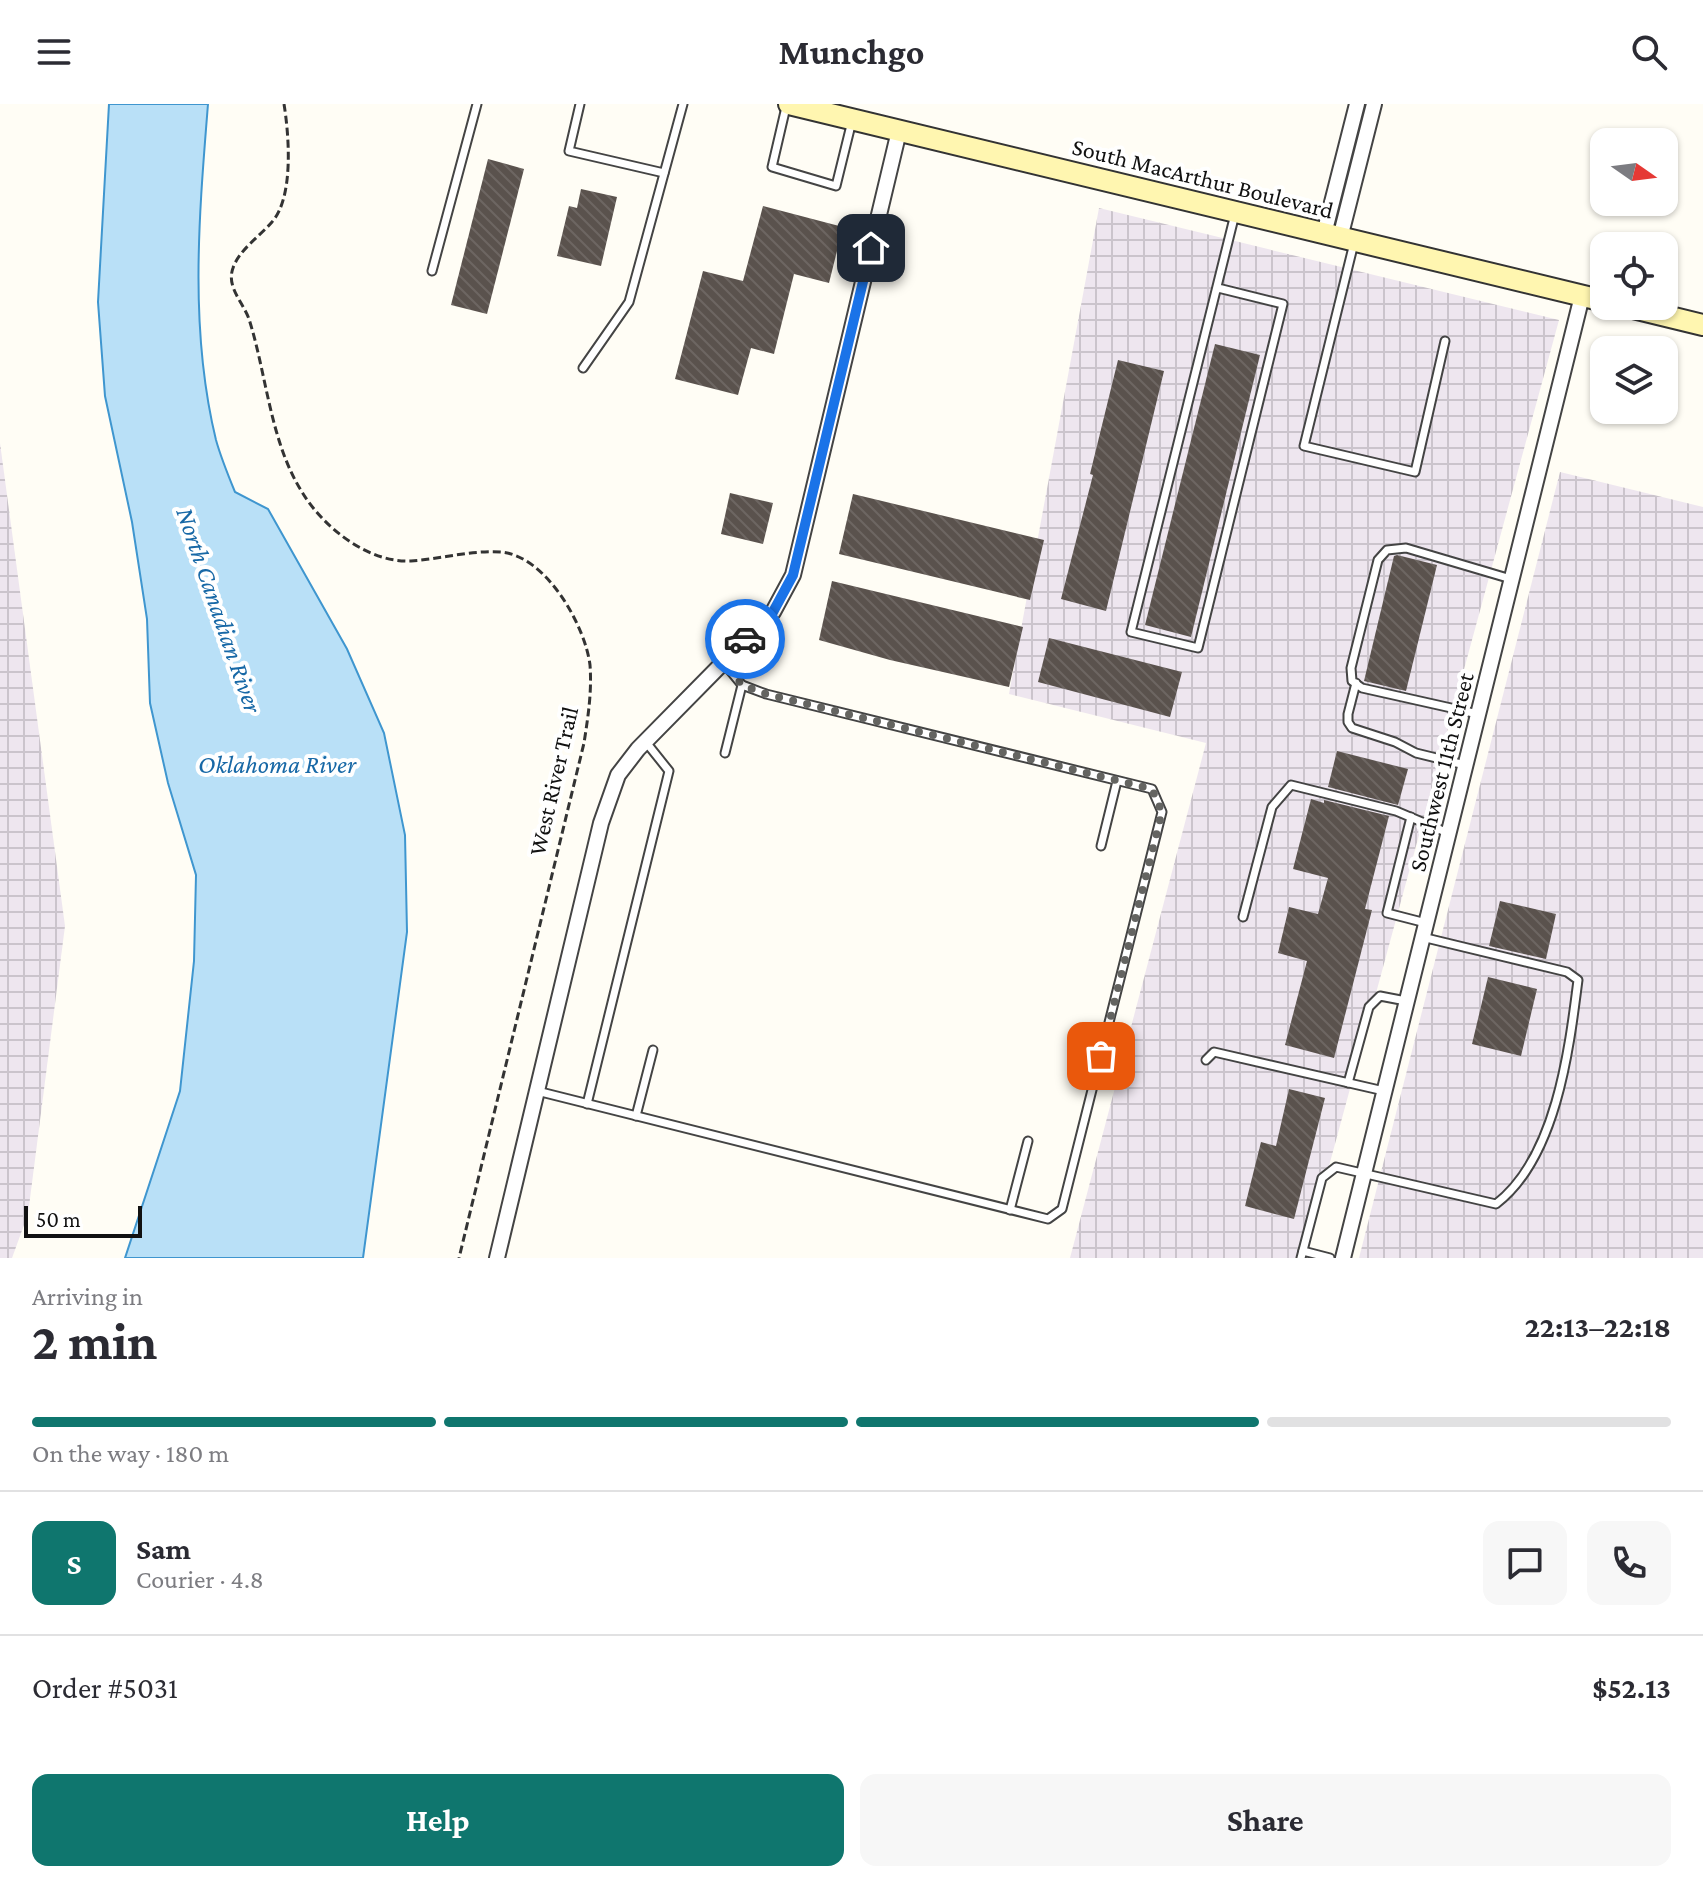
<!DOCTYPE html>
<html lang="en">
<head>
<meta charset="utf-8">
<style>
  body { margin:0; font-family:"Crimson Pro",serif; background:#f7f7f7; color:#2b2b33; height:100vh; display:flex; flex-direction:column; font-size:30px; white-space:nowrap }
  * { box-sizing:border-box; margin:0 }
  p { font-size:26px; color:#7c7c81 }
  .icon { flex:none; width:44px; height:44px; fill:none; stroke:currentColor; stroke-width:2; stroke-linecap:round; stroke-linejoin:round }
  .map { position:relative; height:1154px; overflow:hidden }
  .side { display:flex; flex-direction:column; background:#fff; flex:1 }
  .side>* { flex:none }
  .needle { width:52px; rotate:104deg }
  .tools { position:absolute; left:1590px; top:24px; display:grid; gap:16px }
  .tools a { display:grid; place-items:center; width:88px; height:88px; border-radius:16px; background:#fff; box-shadow:0 2px 6px #0004; font-size:40px }
  .scale { position:absolute; left:24px; bottom:20px; width:118px; box-sizing:border-box; padding-left:8px; border:4px solid #111; border-top:0; font-size:22px; line-height:28px; white-space:nowrap; color:#111; -webkit-text-stroke:6px #fff; paint-order:stroke }
  .pin { position:absolute; display:grid; place-items:center; width:68px; height:68px; color:#fff; margin:-34px; border-radius:16px; box-shadow:0 4px 12px #0006 }
  .courier { position:absolute; display:grid; place-items:center; width:80px; height:80px; margin:-40px; border:6px solid #1a73e8; border-radius:50%; background:#fff; color:#222; box-shadow:0 2px 10px #0007 }
  .summary em { font-style:normal; font-weight:700 }
  .summary div { display:flex; flex-direction:column-reverse }
  .summary { display:flex; align-items:center; justify-content:space-between; height:136px; padding:0 32px }
  h1 { font-size:52px; font-weight:700; line-height:60px }
  .bar { display:grid; grid-template-columns:repeat(4,1fr); gap:12px 8px; align-content:center; height:96px; padding:0 32px }
  .bar i { height:10px; border-radius:6px; background:#e1e1e2 }
  .bar .on { background:#0f766e }
  .bar p { grid-column:span 4 }
  .line { display:flex; align-items:center; gap:20px; padding:0 32px; border-top:2px solid #e1e1e2 }
  .line div { flex:1 }
  .round { display:grid; place-items:center; flex:none; width:84px; height:84px; border-radius:16px; background:#f7f7f7 }
  .action { display:flex; gap:16px; margin-top:auto; padding:16px 32px }
  .action a { flex:1; height:92px; border-radius:16px; background:#0f766e; color:#fff; font-size:32px; font-weight:700; line-height:92px; text-align:center }
  .action a+a { background:#f7f7f7; color:#2b2b33 }
  header { display:flex; justify-content:space-between; align-items:center; height:104px; padding:0 32px; background:#fff; font-size:36px; font-weight:700 }
  .map>svg:first-child { display:block }
</style>
</head>
<body>
<header><svg class="icon" aria-label="menu" viewBox="0 0 24 24"><path d="M4 6h16M4 12h16M4 18h16"/></svg>Munchgo<svg class="icon" aria-label="search" viewBox="0 0 24 24"><circle cx="10" cy="10" r="6"/><path d="M15 15l6 6"/></svg></header>
<div class="map">
<svg width="1703" height="1154" viewBox="0 0 1703 1154">
  <defs>
    <pattern id="industrial-grid" width="8" height="8" patternUnits="userSpaceOnUse" patternTransform="scale(2)"><rect width="8" height="8" fill="#eee6ef"/><path d="M0 4h8M4 0v8" fill="none" stroke="#cbc4cc"/></pattern>
    <pattern id="building-back-hatch" width="6" height="6" patternUnits="userSpaceOnUse" patternTransform="scale(2)"><rect width="6" height="6" fill="#5a524d"/><path d="M-1 5l2 2M0 0l6 6M5-1l2 2" fill="none" stroke="#6d6662"/></pattern>
  </defs>
  <rect width="100%" height="100%" fill="#fffdf5"/>
  <g fill="url(#industrial-grid)">
    <path d="M1099,104L1559,216L1304,1154H1070L1206,639L1009,590Z"/>
    <path d="M0,339L65,822L28,1110L12,1154H0Z"/>
    <path d="M1560,368L1703,403V1154H1359Z"/>
  </g>
  <path fill="#b9e0f7" stroke="#3f96cf" stroke-width="2" d="M109,0H208C199,112 189,225 216,336C221,354 228,371 235,388L268,405L347,545L384,629L405,731L407,828L363,1154H125L180,987L194,857L196,771L168,679L150,599L147,515L132,418L105,292L98,198Z"/>
  <g fill="url(#building-back-hatch)">
    <path d="M488,55L524,65L487,210L451,201Z"/>
    <path d="M581,85L617,93L601,162L557,152L569,102L577,104Z"/>
    <path d="M763,102L843,123L829,179L794,170L774,250L751,244L738,291L675,275L703,167L743,177Z"/>
    <path d="M1215,240L1260,251L1191,533L1145,521Z"/>
    <path d="M1118,256L1164,267L1106,507L1061,495L1093,371L1090,370Z"/>
    <path d="M730,389L773,399L763,440L721,430Z"/>
    <path d="M853,390L1044,436L1030,496L839,450Z"/>
    <path d="M1397,451L1437,461L1406,587L1364,577L1394,452Z"/>
    <path d="M832,477L1023,523L1009,583L890,556L819,536Z"/>
    <path d="M1049,534L1182,568L1170,613L1038,578Z"/>
    <path d="M1337,647L1408,665L1398,701L1328,683Z"/>
    <path d="M1311,695L1324,699V696L1389,712L1365,805L1372,806L1334,954L1285,941L1307,857L1278,849L1289,803L1318,810L1328,774L1293,765Z"/>
    <path d="M1500,797L1556,810L1546,855L1489,842Z"/>
    <path d="M1488,873L1537,885L1521,952L1472,940Z"/>
    <path d="M1289,985L1325,994L1294,1115L1245,1102L1261,1038L1276,1042Z"/>
  </g>
  <g fill="none" stroke-linecap="round" stroke-linejoin="round">
    <defs>
      <g id="service">
        <path d="M580,0L569,47L664,69"/>
        <path d="M786,3L772,63L836,82L852,17"/>
        <path d="M1354,139L1304,342L1415,368L1445,237"/>
        <path d="M432,167L477,0"/>
        <path d="M1218,184L1283,200L1198,544L1131,528L1235,110"/>
        <path d="M583,264L629,198L683,0"/>
        <path d="M1356,579L1348,610V618L1352,624L1395,638L1416,649L1465,661"/>
        <path d="M1478,610L1362,584L1352,577L1351,564L1378,456L1387,446L1406,444L1511,475"/>
        <path d="M725,649L742,581"/>
        <path d="M1411,713L1387,809L1426,819"/>
        <path d="M1101,742L1117,677"/>
        <path d="M1243,813L1272,703L1291,681L1396,707L1448,729"/>
        <path d="M1206,956L1214,948L1384,987"/>
        <path d="M1348,979L1369,903L1380,892L1406,897"/>
        <path d="M537,987L1048,1115L1062,1105L1162,708L1152,685L766,590L742,581L723,558"/>
        <path d="M587,1000L669,667L645,637"/>
        <path d="M636,1012L653,946"/>
        <path d="M1010,1106L1028,1037"/>
        <path d="M1303,1147L1330,1154"/>
        <path d="M1301,1154L1322,1074L1336,1063L1496,1100C1556,1054 1569,947 1578,876L1567,868L1422,833"/>
      </g>
      <g id="minor">
        <path d="M1324,130L1357,0"/>
        <path d="M1340,134L1374,0"/>
        <path d="M497,1154L601,719L618,671L638,645L773,508L793,471L899,27"/>
        <path d="M1343,1154L1582,192"/>
      </g>
      <g id="secondary">
        <path d="M789,0L1604,197"/>
        <path d="M1625,202L1703,221"/>
      </g>
    </defs>
    <use href="#service" stroke="#444" stroke-width="11"/>
    <use href="#minor" stroke="#444" stroke-width="18"/>
    <use href="#secondary" stroke="#333" stroke-width="24"/>
    <path stroke="#333" stroke-width="3" stroke-dasharray="8 4" stroke-linecap="butt" d="M284,0C289,31 294,93 272,118C260,132 239,146 233,164C226,183 243,198 249,215C267,272 270,337 302,388C323,423 368,459 411,457C441,455 471,446 501,448C546,452 585,521 590,561C592,588 588,613 584,639L459,1154"/>
    <use href="#service" stroke="#fff" stroke-width="7"/>
    <use href="#minor" stroke="#fff" stroke-width="14"/>
    <use href="#secondary" stroke="#fff6b0" stroke-width="20"/>
  </g>
  <g fill="none" stroke-linecap="round" stroke-linejoin="round">
    <path stroke="#646461" stroke-width="8" stroke-dasharray="0 14.4" d="M745,535L723,558L742,581L766,590L1152,685L1162,708L1101,952"/>
    <path stroke="#1a73e8" stroke-width="10" d="M745,535L773,508L793,471L871,144"/>
  </g>
  <g text-anchor="middle" dominant-baseline="central" stroke-width="8" stroke-linejoin="round" paint-order="stroke">
    <g font-size="24" fill="#111" stroke="#fff">
      <text transform="translate(1203 74) rotate(14)">South MacArthur Boulevard</text>
      <text transform="translate(1441 668) rotate(-76)">Southwest 11th Street</text>
      <text transform="translate(553 677) rotate(-77)">West River Trail</text>
    </g>
    <g font-size="26" font-style="italic" fill="#1768a6" stroke="#fff">
      <text transform="translate(219 506) rotate(71)">North Canadian River</text>
      <text x="277" y="660">Oklahoma River</text>
    </g>
  </g>
</svg>
<div class="tools">
<a><svg class="needle" viewBox="-14 -14 28 28"><path d="M0-13l5 13h-10z" fill="#e53935"/><path d="M0 13l5-13h-10z" fill="#7c7c81"/></svg></a>
<a><svg class="icon" aria-label="locate" viewBox="0 0 24 24"><circle cx="12" cy="12" r="6"/><path d="M12 2v4M12 18v4M2 12h4M18 12h4"/></svg></a>
<a><svg class="icon" aria-label="layers" viewBox="0 0 24 24"><path d="M12 4l9 5-9 5-9-5zM3 14l9 5 9-5"/></svg></a>
</div>
<div class="scale">50 m</div>
<div class="pin" style="left:1101px;top:952px;background:#ea580c"><svg class="icon" aria-label="bag" viewBox="0 0 24 24"><path d="M5 8h14l-1 12H6zM9 8a3 3 0 0 1 6 0"/></svg></div>
<div class="pin" style="left:871px;top:144px;background:#1f2937"><svg class="icon" aria-label="home" viewBox="0 0 24 24"><path d="M3 11l9-7 9 7M6 9v11h12V9"/></svg></div>
<div class="courier" style="left:745px;top:535px"><svg class="icon" aria-label="car" viewBox="0 0 24 24"><path d="M5 17H2v-5l4-1 3-4h7l3 4 3 1v5h-3M9 17h6M6 11h13"/><circle cx="7" cy="17" r="2"/><circle cx="17" cy="17" r="2"/></svg></div>
</div>
<section class="side">
<div class="summary"><div><h1>2 min</h1><p>Arriving in</p></div><em>22:13–22:18</em></div>
<div class="bar"><i class="on"></i><i class="on"></i><i class="on"></i><i></i><p>On the way · 180 m</p></div>
<div class="line" style="height:144px"><b class="round" style="background:#0f766e;color:#fff">S</b><div><b>Sam</b><p>Courier · 4.8</p></div><a class="round"><svg class="icon" aria-label="chat" viewBox="0 0 24 24"><path d="M4 5h16v11H9l-5 4z"/></svg></a><a class="round"><svg class="icon" aria-label="phone" viewBox="0 0 24 24"><path d="M5 4h4l2 5-3 2q2 4 5 5l2-3 5 2v4C11 20 4 13 5 4z"/></svg></a></div>
<div class="line" style="height:104px"><div>Order #5031</div><b>$52.13</b></div>
<div class="action"><a>Help</a><a>Share</a></div>
</section>
</body>
</html>
